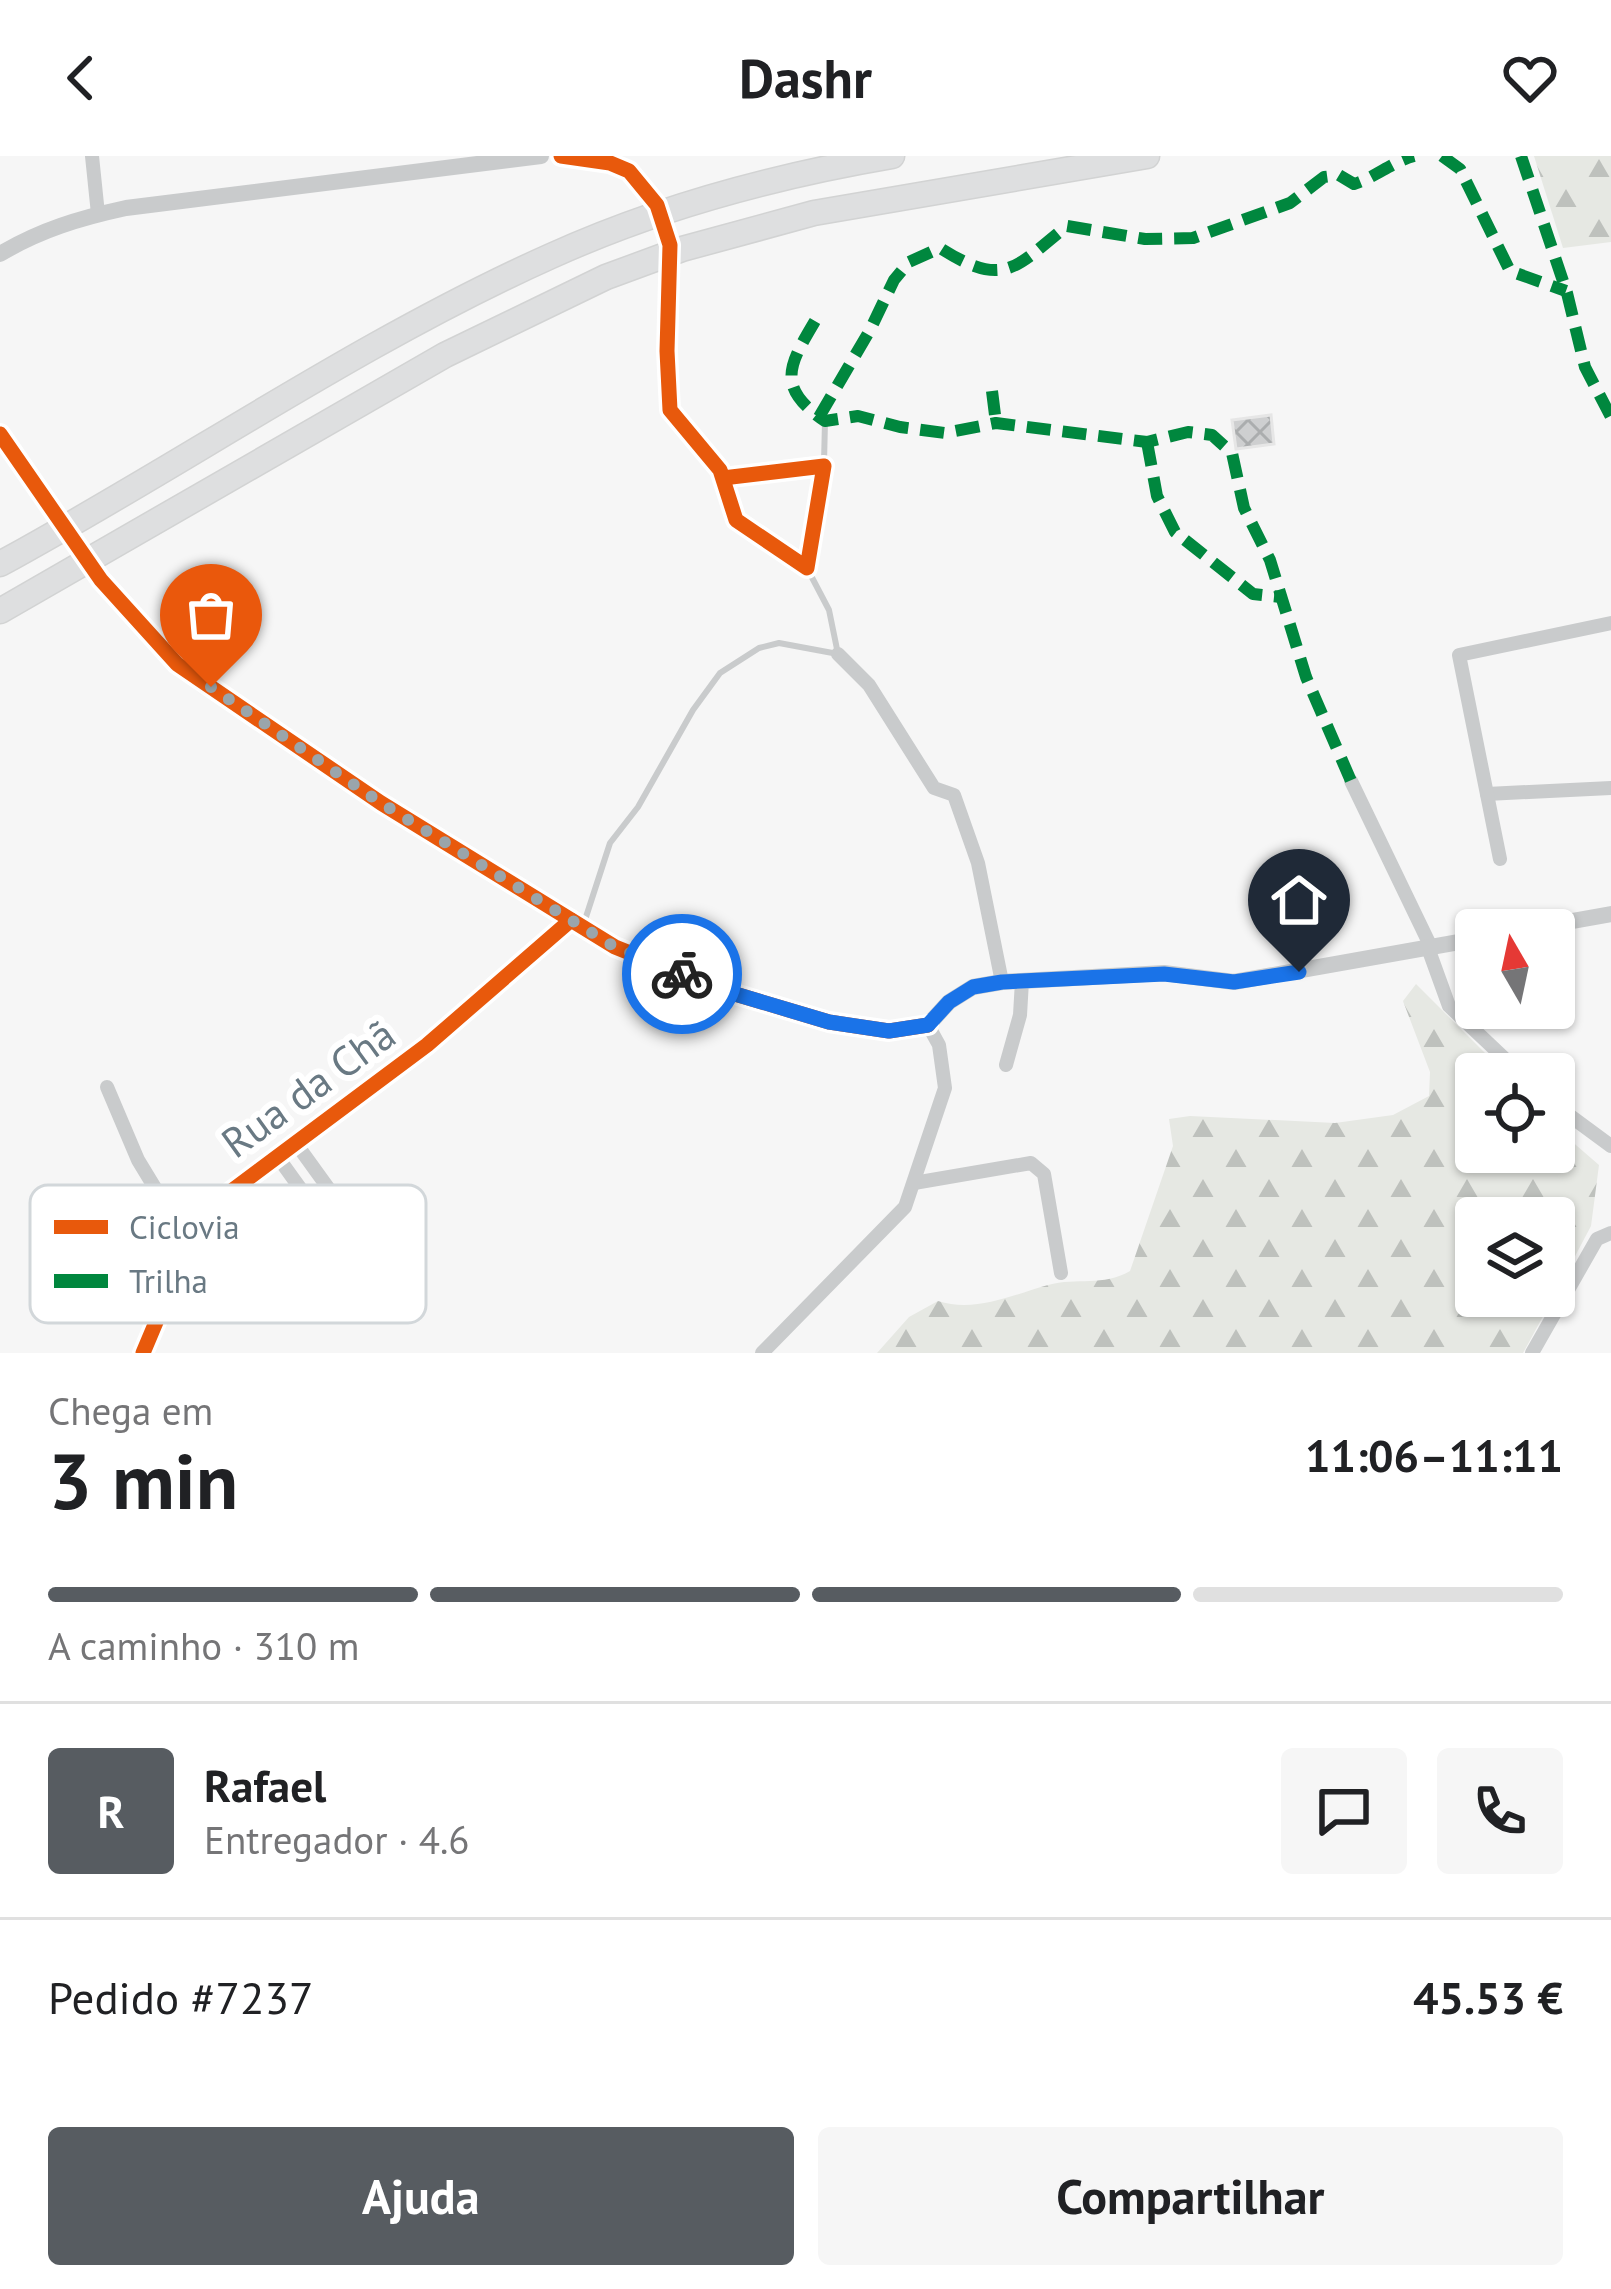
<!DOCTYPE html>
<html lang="pt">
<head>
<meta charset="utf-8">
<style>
  body { margin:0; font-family:"PT Sans",sans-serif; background:#f6f6f6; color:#202124; height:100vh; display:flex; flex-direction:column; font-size:45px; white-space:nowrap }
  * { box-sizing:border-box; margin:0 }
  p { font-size:39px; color:#757577 }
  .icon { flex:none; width:66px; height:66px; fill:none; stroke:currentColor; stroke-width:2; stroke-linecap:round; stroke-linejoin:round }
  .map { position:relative; height:1197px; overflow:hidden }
  .details { display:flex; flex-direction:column; background:#fff; flex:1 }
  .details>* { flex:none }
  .needle { width:78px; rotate:351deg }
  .tools { position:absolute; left:1455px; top:753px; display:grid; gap:24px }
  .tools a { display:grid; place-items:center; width:120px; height:120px; border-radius:12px; background:#fff; box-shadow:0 3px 9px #0004; font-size:60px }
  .pin { position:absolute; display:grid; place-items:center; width:102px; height:102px; color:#fff; margin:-123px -51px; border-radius:50% 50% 50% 0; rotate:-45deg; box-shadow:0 0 12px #0007 }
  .pin .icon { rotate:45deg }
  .courier { position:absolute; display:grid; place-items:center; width:120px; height:120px; margin:-60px; border:9px solid #1a73e8; border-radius:50%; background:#fff; color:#222; box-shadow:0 3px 15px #0007 }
  .overview em { font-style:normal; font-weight:800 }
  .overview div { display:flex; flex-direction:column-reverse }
  .overview { display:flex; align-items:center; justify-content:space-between; height:204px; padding:0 48px }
  h1 { font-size:78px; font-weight:800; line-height:90px }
  .bar { display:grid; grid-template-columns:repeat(4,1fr); gap:18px 12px; align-content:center; height:144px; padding:0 48px }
  .bar i { height:15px; border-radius:9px; background:#e0e0e0 }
  .bar .on { background:#575c61 }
  .bar p { grid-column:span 4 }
  .line { display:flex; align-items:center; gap:30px; padding:0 48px; border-top:3px solid #e0e0e0 }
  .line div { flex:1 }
  .round { display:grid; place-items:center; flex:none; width:126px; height:126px; border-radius:12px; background:#f6f6f6 }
  .cta { display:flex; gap:24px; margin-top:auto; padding:24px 48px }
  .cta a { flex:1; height:138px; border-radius:12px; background:#575c61; color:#fff; font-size:48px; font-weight:800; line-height:138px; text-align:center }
  .cta a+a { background:#f6f6f6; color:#202124 }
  header { display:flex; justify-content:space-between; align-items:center; height:156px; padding:0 48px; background:#fff; font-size:54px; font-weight:800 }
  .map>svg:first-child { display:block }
</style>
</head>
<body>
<header><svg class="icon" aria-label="back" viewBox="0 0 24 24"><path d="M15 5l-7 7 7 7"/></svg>Dashr<svg class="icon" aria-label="heart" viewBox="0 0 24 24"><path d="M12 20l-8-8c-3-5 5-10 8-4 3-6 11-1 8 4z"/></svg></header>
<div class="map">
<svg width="1611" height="1197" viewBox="0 0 1611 1197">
  <defs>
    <pattern id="forest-firs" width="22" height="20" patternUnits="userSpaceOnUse" patternTransform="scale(3)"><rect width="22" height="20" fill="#e6e8e3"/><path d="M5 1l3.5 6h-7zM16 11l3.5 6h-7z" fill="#bec1bd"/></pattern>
    <pattern id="building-cross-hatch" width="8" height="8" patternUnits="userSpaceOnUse" patternTransform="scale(3)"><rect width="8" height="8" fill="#cecfd0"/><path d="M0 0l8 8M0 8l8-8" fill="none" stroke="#abadae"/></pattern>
  </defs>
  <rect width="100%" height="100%" fill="#f6f6f6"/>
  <g fill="url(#forest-firs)">
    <path d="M1534,0H1611V86L1563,92Z"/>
    <path d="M1416,828L1506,918H1476V996H1554V970L1599,1009L1591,1070L1554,1140V1062H1476V1140H1554L1523,1197H877L909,1161L938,1145C975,1157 1012,1139 1048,1129C1077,1121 1103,1131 1130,1115L1173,990L1169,963L1190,960L1335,967L1393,959L1429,940L1430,916L1403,845Z"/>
  </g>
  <path fill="url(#building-cross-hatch)" stroke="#e6e6e6" stroke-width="3" d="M1271,259L1274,288L1236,293L1232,264Z"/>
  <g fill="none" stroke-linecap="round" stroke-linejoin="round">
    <g stroke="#ccd0d4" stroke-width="16" stroke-dasharray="16 8" stroke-linecap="butt">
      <path d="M647,33L667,71L670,105"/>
      <path d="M60,366L94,413"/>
    </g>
    <defs>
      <g id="motorway">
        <path d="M0,408C184,308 359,186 551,100C659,51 775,20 892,0"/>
        <path d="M0,455L445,199L606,121L682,93L814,57L1147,0"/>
      </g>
    </defs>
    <use href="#motorway" stroke="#d2d3d3" stroke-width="27"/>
    <g stroke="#c9cbcc" stroke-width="6">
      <path d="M824,307L825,265"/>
      <path d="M584,767L610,687L638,651L693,554L720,517L759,492L779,487L838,498L829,454L807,412"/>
    </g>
    <g stroke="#c9cbcc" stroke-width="14">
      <path d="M92,0L98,58"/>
      <path d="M711,303L723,322L736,364L807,412L824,310L723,322"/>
      <path d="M838,498L869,529L934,632L954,639L978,707L1002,826"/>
      <path d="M1351,625L1431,791"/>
      <path d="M1487,638L1611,632"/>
      <path d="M1500,703L1459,499L1611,467"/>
      <path d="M1428,792L1449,850L1521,918"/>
      <path d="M1006,909L1020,859L1022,825"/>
      <path d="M107,931L138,1004L189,1088"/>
      <path d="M1554,948L1611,990"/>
      <path d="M277,1000L367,1125L376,1131L390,1123L386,1112L295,986"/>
      <path d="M914,1027L1031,1007L1044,1018L1061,1117"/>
      <path d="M143,1197L202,1057L427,889L571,764"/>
      <path d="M762,1197L905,1051L945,932L939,889L928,869"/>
      <path d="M1532,1197L1597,1083L1611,1077"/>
    </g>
    <g stroke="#c9cbcc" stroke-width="16">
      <path d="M561,0C596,3 621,7 647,33"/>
      <path d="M0,98C40,74 80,62 126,52L541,0"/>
      <path d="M671,115L667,195L670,254L711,303"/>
      <path d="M0,278L52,354"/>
      <path d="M101,424L177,508L381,647L571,764L615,791L725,835L829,866L889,875L910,874L928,869L949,846L973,831L1002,826L1164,817L1234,826L1476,783"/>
      <path d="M1522,774L1611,758"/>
    </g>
    <use href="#motorway" stroke="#dedfe0" stroke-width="24"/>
    <g stroke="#00873e" stroke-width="12" stroke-dasharray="24 12" stroke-linecap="butt">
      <path d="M1442,0L1460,13L1510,115L1566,135"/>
      <path d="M1521,0L1567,137L1585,211L1611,261"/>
      <path d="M815,165C789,209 775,231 825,265L858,260L900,271L945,277L996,267L1147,286L1188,276L1212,279L1232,297L1244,352L1270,404L1306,521L1351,625"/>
      <path d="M992,235L996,267"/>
      <path d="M819,261L870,174L894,124L909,106L940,92C1006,134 1016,110 1067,70L1145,83L1193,82L1290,47L1324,21L1339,19L1354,28C1376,21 1392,6 1414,0"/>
      <path d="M1147,286L1157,340L1175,376L1253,438L1281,441"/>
    </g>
    <defs>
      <g id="cycleway">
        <path d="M561,0L610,7L629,15L657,49L670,89L667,195L670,254L720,314L736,364L807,412L824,310L723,322"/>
        <path d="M0,278L101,424L177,508L381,647L615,791L725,835L829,866L889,875L928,869"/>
        <path d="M143,1197L202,1057L427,889L571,764"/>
      </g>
    </defs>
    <use href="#cycleway" stroke="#fff" stroke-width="22"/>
    <use href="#cycleway" stroke="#e8590c" stroke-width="15"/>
  </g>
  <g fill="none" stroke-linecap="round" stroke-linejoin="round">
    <path stroke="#9aa5ab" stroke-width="12" stroke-dasharray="0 21.6" d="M211,531L381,647L615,791L682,818"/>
    <path stroke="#1a73e8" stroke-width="15" d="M682,818L725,835L829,866L889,875L928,869L949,846L973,831L1002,826L1164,818L1234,826L1299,816"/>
  </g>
  <g text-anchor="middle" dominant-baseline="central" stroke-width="12" stroke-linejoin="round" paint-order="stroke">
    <g font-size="42" fill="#697983" stroke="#fff">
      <text transform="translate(308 932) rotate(-36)">Rua da Chã</text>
    </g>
  </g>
  <rect x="30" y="1029" width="396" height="138" rx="18" fill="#fff" stroke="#d2d7da" stroke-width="3"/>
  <rect x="54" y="1064" width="54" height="14" fill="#e8590c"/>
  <rect x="54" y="1118" width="54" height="14" fill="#00873e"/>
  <g font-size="33" fill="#697983">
    <text x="129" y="1083">Ciclovia</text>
    <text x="129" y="1137">Trilha</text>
  </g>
</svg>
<div class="tools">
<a><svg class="needle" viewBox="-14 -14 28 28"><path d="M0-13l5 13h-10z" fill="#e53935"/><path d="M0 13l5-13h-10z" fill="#757577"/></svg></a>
<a><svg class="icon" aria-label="locate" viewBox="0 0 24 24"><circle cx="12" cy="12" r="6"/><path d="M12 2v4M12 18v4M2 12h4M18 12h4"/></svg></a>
<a><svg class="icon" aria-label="layers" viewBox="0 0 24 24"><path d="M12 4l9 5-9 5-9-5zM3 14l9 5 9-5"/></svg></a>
</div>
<div class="pin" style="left:211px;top:531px;background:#ea580c"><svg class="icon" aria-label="bag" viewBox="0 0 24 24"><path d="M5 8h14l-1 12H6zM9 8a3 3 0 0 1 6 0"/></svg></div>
<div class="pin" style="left:1299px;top:816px;background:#1f2937"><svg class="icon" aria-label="home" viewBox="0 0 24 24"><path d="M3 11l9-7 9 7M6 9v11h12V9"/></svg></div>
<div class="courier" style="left:682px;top:818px"><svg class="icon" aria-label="bike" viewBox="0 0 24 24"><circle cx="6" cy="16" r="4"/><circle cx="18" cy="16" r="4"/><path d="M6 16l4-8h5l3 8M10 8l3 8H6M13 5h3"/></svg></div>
</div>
<section class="details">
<div class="overview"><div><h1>3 min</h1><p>Chega em</p></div><em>11:06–11:11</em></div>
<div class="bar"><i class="on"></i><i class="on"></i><i class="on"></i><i></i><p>A caminho · 310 m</p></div>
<div class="line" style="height:216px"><b class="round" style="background:#575c61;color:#fff">R</b><div><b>Rafael</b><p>Entregador · 4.6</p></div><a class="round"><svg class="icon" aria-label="chat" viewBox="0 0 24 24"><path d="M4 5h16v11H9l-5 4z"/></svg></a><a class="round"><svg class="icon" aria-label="phone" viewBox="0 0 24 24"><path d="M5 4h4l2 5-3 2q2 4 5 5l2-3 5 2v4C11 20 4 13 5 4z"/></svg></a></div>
<div class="line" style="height:156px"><div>Pedido #7237</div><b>45.53 €</b></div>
<div class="cta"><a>Ajuda</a><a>Compartilhar</a></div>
</section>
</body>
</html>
